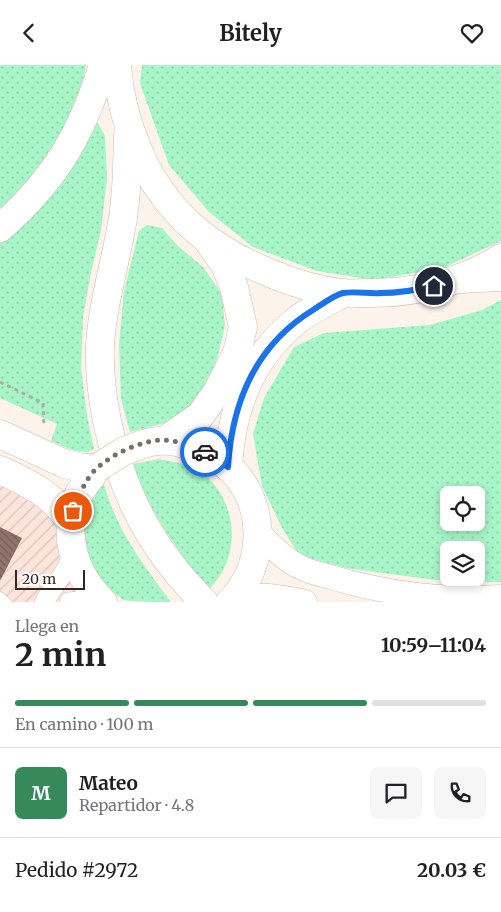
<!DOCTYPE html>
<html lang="es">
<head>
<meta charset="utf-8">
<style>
  body { margin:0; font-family:Merriweather,serif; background:#f6f6f6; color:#202124; height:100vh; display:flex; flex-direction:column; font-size:19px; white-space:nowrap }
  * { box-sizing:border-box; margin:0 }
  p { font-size:16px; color:#757577 }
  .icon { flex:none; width:28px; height:28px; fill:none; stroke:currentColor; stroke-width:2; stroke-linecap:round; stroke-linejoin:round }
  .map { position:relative; height:537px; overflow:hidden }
  .drawer { display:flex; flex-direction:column; background:#fff; flex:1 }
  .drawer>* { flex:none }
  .buttons { position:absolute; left:440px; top:421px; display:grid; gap:10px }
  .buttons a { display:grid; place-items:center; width:45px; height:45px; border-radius:8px; background:#fff; box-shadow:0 2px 8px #0003; font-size:25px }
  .scale { position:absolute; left:15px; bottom:12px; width:70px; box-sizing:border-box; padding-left:5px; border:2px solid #302720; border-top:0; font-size:14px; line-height:18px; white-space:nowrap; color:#302720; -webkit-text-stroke:4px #fff; paint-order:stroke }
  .pin { position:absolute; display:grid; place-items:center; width:42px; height:42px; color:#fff; margin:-21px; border:2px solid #fff; border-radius:50%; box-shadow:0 1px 5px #0007 }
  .courier { position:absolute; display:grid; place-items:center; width:50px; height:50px; margin:-25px; border:4px solid #1a73e8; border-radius:50%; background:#fff; color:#222; box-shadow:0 1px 6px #0007 }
  .summary em { font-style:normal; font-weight:700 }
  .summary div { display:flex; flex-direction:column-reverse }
  .summary { display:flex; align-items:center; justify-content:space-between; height:85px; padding:0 15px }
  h1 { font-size:32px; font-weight:700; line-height:38px }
  .bar { display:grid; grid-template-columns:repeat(4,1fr); gap:8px 5px; align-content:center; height:60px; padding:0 15px }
  .bar i { height:6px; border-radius:4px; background:#e0e0e0 }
  .bar .active { background:#35895b }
  .bar p { grid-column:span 4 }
  .line { display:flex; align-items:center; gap:12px; padding:0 15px; border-top:1px solid #e0e0e0 }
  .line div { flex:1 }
  .round { display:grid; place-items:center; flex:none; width:52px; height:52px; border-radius:8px; background:#f6f6f6 }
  header { display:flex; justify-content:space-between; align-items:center; height:65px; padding:0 15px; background:#fff; font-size:22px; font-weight:700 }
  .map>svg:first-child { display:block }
</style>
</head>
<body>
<header><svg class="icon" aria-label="back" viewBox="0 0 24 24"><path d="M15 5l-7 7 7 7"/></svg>Bitely<svg class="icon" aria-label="heart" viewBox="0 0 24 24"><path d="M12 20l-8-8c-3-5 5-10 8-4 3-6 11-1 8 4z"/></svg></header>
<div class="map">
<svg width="501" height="537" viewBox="0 0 501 537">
  <defs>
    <pattern id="industrial-furrows" width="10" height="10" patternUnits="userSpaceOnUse" patternTransform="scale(1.25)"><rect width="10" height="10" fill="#fee5dc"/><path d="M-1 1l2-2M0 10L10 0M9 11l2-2" fill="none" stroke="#dac4bc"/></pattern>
    <pattern id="grass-dots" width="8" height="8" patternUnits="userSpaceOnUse" patternTransform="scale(1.25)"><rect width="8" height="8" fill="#a7f5c8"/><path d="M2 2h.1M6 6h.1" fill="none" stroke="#90d2ac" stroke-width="1.8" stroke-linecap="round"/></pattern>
    <pattern id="building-back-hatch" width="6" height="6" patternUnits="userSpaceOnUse" patternTransform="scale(1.25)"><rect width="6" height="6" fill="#8f746b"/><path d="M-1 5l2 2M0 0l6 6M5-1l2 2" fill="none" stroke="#755f58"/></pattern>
  </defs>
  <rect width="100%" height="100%" fill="#fcf3eb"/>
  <path fill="url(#industrial-furrows)" d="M0,405L40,425L103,537H0Z"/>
  <g fill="url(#grass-dots)" fill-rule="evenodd">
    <path d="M0,0H86C84,9 83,18 80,27C66,68 32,120 0,149Z"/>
    <path d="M142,0H501V176L443,203L374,215L317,206L253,182L209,147L169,100L140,18Z"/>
    <path d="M98,58L105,71L107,114L101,165L91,207L83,252L81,302L87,351L94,384C81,392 64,381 51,376L57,359L0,333V178L27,153L90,63Z"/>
    <path d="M147,160L162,163L178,181L203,202L222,229L225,261L216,298L197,336L169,357L130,367L121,334L119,280L124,226L139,166Z"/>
    <path d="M501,235V517H450L346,503L299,490L281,461L262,421L253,369L264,333L294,282L324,268L430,260L482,245ZM449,430H476V458H449ZM449,485H476V512H449Z"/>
    <path d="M159,394C176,397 193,400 206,411C239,441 241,494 208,525C177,485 149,447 133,399Z"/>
    <path d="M104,419C116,464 143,500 171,537C157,537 137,537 124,535C120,533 116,529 112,526C80,500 75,450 104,419Z"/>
  </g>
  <path fill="url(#building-back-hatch)" d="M0,462L22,473L0,516Z"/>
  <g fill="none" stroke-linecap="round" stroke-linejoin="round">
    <defs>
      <path id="service" d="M0,532L6,537"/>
      <g id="minor">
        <path d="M44,537L66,504L73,490"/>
        <path d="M69,537L100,534"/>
      </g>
      <g id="tertiary">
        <path d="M258,467C271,480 285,496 302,503C310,507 319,509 327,511C383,528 443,536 501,532"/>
        <path d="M232,536C259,527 278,531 305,537"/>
      </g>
      <g id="primary">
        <path d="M0,163C55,115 82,69 103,0"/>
        <path d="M0,369L65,399L82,403H97"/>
        <path d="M165,375L200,351L217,327L237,288L243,262L234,222L225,200L206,173"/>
        <path d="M135,382C157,373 175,374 197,384C212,390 228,399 238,412C267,449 263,504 230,537"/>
        <path d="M228,402C231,345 250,293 296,256C310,245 327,237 342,229"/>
        <path d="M97,403C91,412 84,420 79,429C61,467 73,508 103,537"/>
        <path d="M0,405C29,418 52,429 70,456"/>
      </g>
      <g id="trunk">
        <path d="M117,0C119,30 127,60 139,87C142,94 145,102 149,108C163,132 183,156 206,173C241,199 298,223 341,228C350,229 359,228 368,228C415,228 461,218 501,193"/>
        <path d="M128,71C127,104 127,137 120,169C113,207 102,243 100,281C99,306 102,331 107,356C123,430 150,483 204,537"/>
      </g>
      <path id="motorway" d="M461,214L501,212"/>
    </defs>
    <use href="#service" stroke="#d2bca9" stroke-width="11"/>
    <use href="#minor" stroke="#d2bca9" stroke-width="20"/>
    <use href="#tertiary" stroke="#d2bca9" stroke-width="25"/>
    <use href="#primary" stroke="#d2bca9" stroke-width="29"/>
    <use href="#trunk" stroke="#d2bca9" stroke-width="29"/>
    <use href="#motorway" stroke="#d2bca9" stroke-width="29"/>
    <path stroke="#b4aba3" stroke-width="3" stroke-dasharray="4 4" stroke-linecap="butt" d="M0,317L43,338L44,361"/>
    <use href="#service" stroke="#fff" stroke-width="10"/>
    <use href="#minor" stroke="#fff" stroke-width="19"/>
    <use href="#tertiary" stroke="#fff" stroke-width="24"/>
    <use href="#primary" stroke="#fff" stroke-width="28"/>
    <use href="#trunk" stroke="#fff" stroke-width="28"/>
    <use href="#motorway" stroke="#fff" stroke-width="28"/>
    <defs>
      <path id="primary-bridge" d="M97,403L124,386L135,382"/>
    </defs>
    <use href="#primary-bridge" stroke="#d2bca9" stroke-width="29" stroke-linecap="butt"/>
    <use href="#primary-bridge" stroke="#fff" stroke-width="28"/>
  </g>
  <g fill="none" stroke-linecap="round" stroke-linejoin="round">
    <path stroke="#776e67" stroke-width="5" stroke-dasharray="0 9" d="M73,446C79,431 85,414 97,403C114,388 142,375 164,375C178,376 192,381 205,387"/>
    <path stroke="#1a73e8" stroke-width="6" d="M205,387L228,402C232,337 256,280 313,245C321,240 334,230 343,228C355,226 369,229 381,228C399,228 417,225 434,221"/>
  </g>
</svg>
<div class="buttons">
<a><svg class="icon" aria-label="locate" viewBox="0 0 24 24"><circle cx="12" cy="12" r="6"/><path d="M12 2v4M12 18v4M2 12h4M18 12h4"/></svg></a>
<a><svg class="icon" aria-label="layers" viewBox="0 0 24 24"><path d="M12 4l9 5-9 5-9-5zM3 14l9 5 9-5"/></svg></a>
</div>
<div class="scale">20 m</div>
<div class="pin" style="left:73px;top:446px;background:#ea580c"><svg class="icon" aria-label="bag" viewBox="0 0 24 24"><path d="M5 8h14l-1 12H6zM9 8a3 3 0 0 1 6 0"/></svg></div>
<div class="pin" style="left:434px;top:221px;background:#1f2937"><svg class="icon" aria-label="home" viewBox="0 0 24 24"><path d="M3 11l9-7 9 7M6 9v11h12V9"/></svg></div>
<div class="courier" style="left:205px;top:387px"><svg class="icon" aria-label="car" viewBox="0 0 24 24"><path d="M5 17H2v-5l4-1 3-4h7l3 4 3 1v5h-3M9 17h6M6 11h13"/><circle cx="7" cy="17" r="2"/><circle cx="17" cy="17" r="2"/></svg></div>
</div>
<section class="drawer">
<div class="summary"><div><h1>2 min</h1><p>Llega en</p></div><em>10:59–11:04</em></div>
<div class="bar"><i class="active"></i><i class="active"></i><i class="active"></i><i></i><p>En camino · 100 m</p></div>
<div class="line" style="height:90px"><b class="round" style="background:#35895b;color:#fff">M</b><div><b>Mateo</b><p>Repartidor · 4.8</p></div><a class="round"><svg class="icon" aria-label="chat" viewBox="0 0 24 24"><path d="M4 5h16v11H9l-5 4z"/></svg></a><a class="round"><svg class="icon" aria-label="phone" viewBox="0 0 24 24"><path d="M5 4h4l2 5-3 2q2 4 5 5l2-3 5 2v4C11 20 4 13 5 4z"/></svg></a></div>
<div class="line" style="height:65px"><div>Pedido #2972</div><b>20.03 €</b></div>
</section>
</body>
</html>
